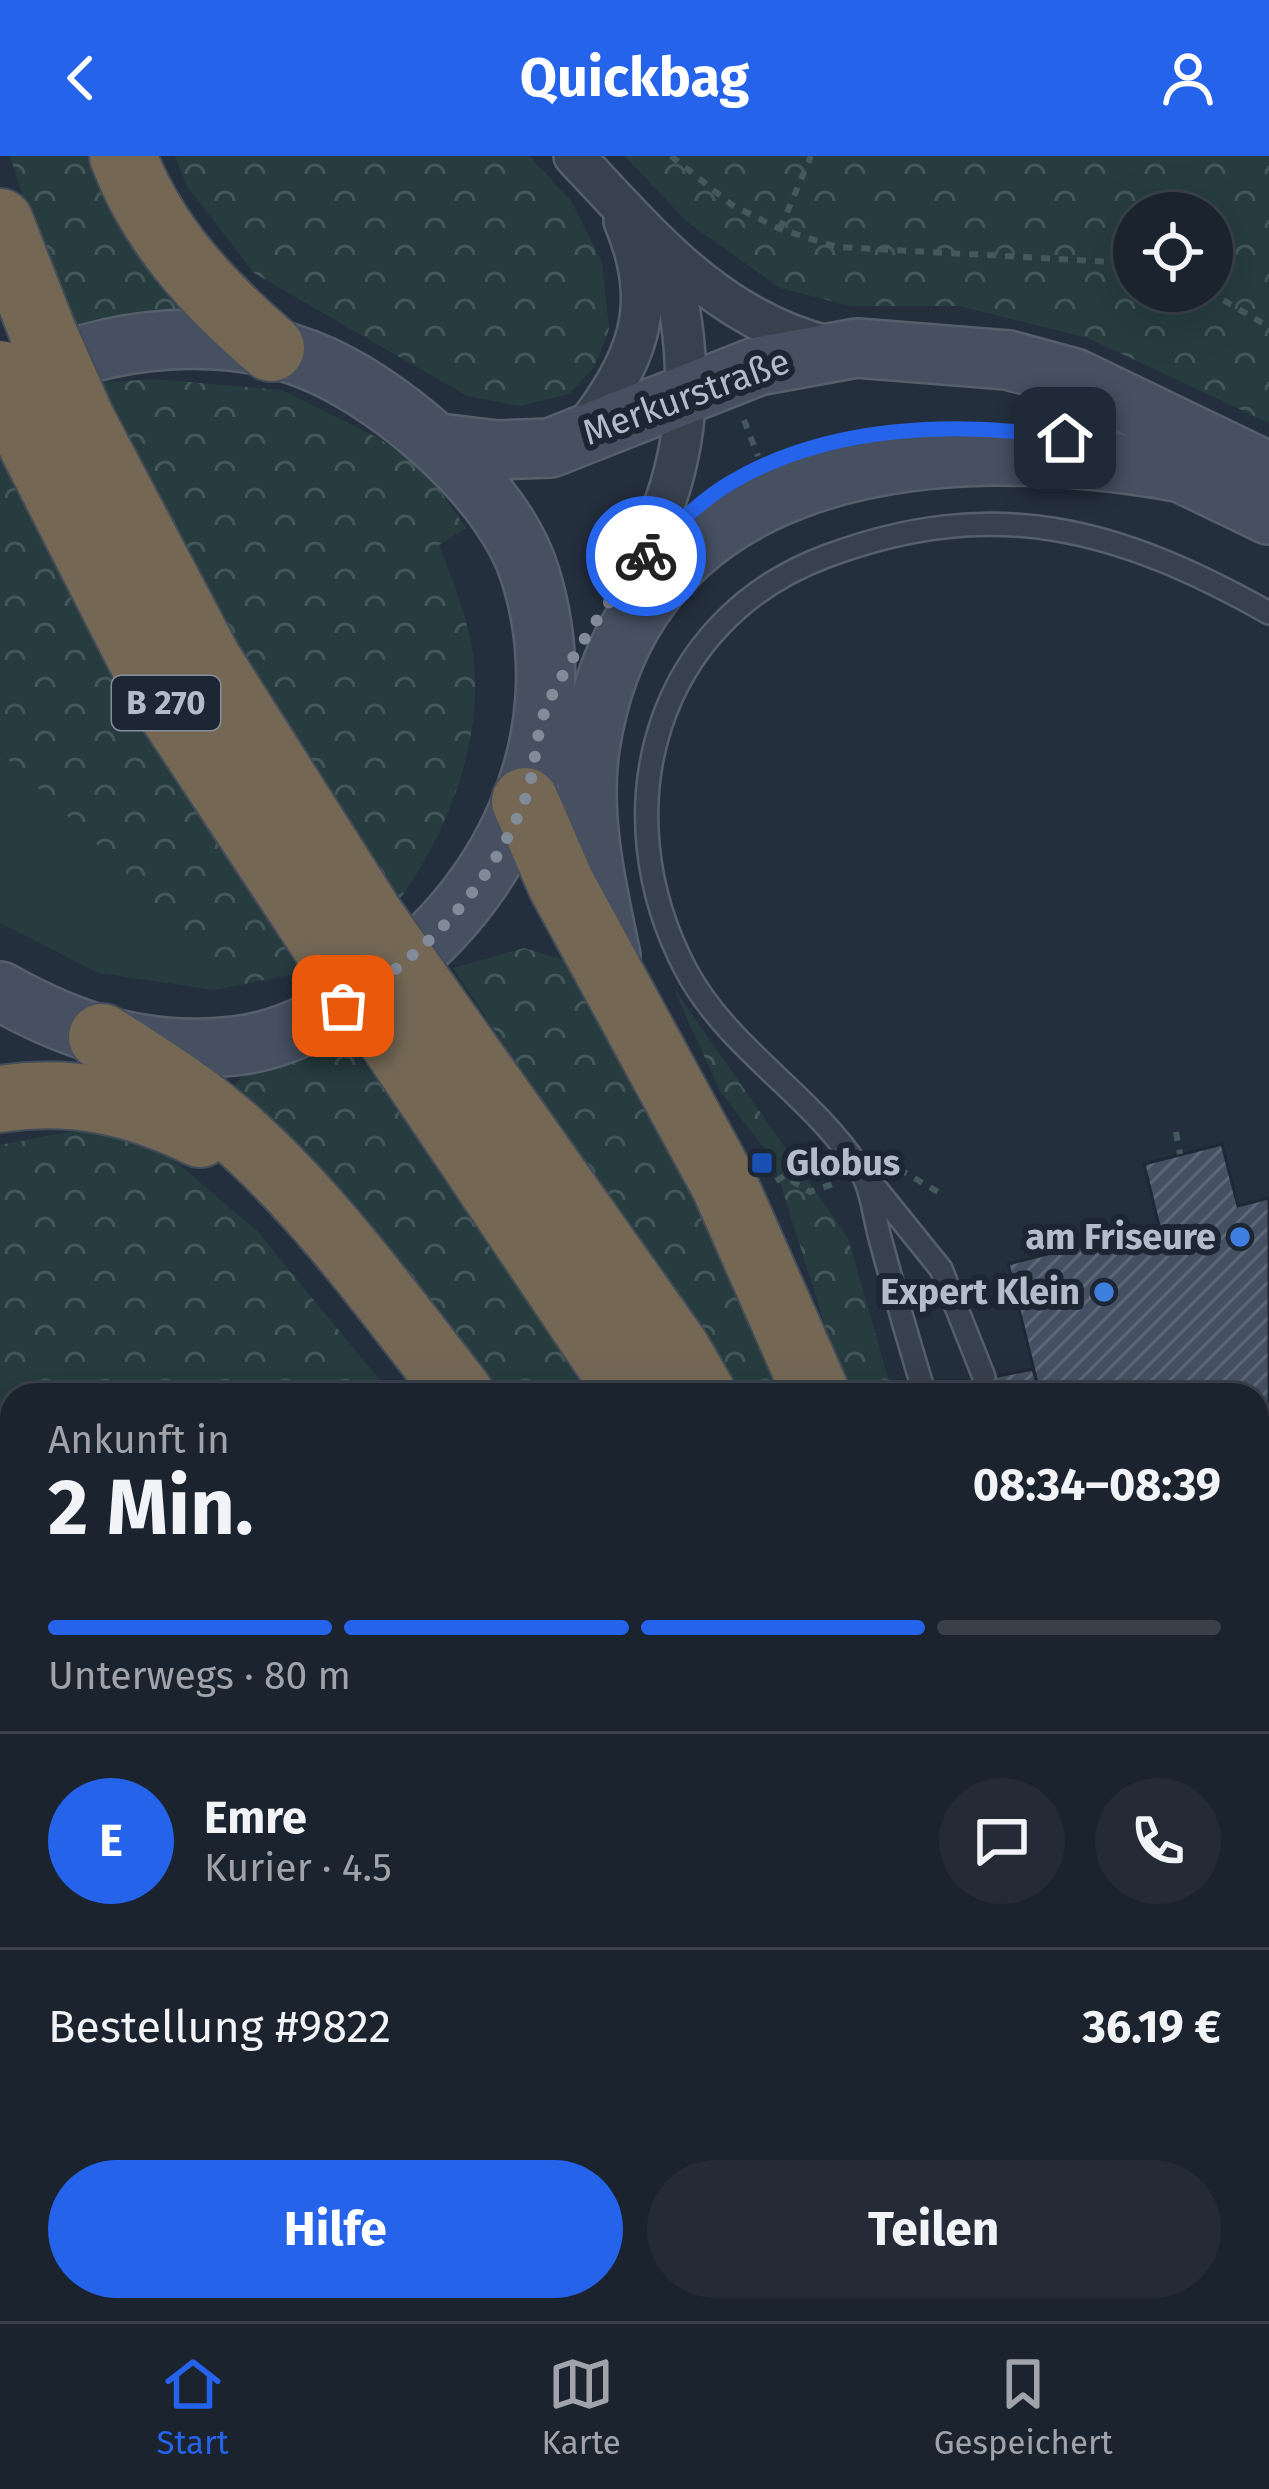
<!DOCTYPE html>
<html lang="de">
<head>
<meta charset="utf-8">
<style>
  body { margin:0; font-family:"Fira Sans",sans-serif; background:#242b36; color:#f1f3f6; height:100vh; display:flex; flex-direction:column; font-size:45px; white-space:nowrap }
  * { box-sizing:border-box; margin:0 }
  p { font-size:39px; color:#a0a4aa }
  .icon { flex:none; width:66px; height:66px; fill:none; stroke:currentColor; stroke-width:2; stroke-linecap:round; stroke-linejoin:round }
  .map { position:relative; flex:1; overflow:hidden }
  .side { position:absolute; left:0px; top:1227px; width:1269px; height:939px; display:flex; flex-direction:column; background:#1b232e; border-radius:36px 36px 0 0; box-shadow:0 12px 48px #0002,0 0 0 3px #39404a }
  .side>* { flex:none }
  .fabs { position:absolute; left:1113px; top:36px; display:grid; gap:24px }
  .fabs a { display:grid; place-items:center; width:120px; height:120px; border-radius:50%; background:#1b232e; box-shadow:0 12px 48px #0002,0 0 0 3px #39404a; font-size:60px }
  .pin { position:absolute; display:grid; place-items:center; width:102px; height:102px; color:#fff; margin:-51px; border-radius:24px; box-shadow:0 6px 18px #0006 }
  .courier { position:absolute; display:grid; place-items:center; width:120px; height:120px; margin:-60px; border:9px solid #2563eb; border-radius:50%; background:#fff; color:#222; box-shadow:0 3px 15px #0007 }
  .headline em { font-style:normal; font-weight:700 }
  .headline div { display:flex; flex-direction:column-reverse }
  .headline { display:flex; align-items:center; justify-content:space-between; height:204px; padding:0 48px }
  h1 { font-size:78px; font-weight:700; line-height:90px }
  .bar { display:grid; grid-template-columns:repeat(4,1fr); gap:18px 12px; align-content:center; height:144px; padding:0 48px }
  .bar i { height:15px; border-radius:9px; background:#39404a }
  .bar .current { background:#2563eb }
  .bar p { grid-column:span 4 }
  .line { display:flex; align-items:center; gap:30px; padding:0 48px; border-top:3px solid #39404a }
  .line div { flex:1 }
  .round { display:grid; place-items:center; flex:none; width:126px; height:126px; border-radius:63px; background:#242b36 }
  .action { display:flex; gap:24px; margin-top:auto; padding:24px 48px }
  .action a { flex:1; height:138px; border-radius:72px; background:#2563eb; color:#fff; font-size:48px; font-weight:700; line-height:138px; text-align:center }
  .action a+a { background:#242b36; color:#f1f3f6 }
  header { display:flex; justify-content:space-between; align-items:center; height:156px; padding:0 48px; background:#2563eb; color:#fff; font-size:54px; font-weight:700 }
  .tab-bar { display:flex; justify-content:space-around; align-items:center; height:168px; border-top:3px solid #39404a; background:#1b232e; font-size:33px; color:#a0a4aa }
  .tab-bar a { display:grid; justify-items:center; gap:6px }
  .tab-bar .current { color:#2563eb }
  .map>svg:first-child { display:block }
</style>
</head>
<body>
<header><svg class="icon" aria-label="back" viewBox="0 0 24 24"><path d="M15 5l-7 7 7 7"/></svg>Quickbag<svg class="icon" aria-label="person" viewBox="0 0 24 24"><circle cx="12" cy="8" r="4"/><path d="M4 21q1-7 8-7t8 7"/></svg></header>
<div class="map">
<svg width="1269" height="2165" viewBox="0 0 1269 2165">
  <defs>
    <pattern id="forest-crowns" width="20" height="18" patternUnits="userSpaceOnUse" patternTransform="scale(3)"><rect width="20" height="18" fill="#263c3f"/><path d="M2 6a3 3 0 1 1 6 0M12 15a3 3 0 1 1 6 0" fill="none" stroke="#435659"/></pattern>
    <pattern id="building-hatch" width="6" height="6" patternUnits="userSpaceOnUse" patternTransform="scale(3)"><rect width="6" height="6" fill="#455162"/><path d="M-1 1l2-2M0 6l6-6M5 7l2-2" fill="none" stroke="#5d6877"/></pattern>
  </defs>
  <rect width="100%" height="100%" fill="#242f3e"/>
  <path fill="#263c3f" d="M0,596L122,712L214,834L98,817L0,767Z"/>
  <g fill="url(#forest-crowns)" fill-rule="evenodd">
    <path d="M10,0H102L197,153L122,160L76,171L35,79Z"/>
    <path d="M175,0H529L571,45L602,106L609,173L595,210L569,238L520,250L467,240L254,117L187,30Z"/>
    <path d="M625,0H1269V267L1088,182L959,150H851L780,132L686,65ZM1134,57H1212V135H1134Z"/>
    <path d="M152,223L282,234L378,282L426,315L466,372L439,389C453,426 470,467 474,506C482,589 447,676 400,743L231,488L99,227Z"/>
    <path d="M0,282L48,390L300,817L214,834L122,712L0,596Z"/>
    <path d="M524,792L581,809L800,1239H727L617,1058L453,812Z"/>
    <path d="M673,831L848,1082L893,1239H847L773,1004L720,935Z"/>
    <path d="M352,892L495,1077L601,1239H486L226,941L242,920Z"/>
    <path d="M89,972L169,1000L257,1075L392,1239H12V2154H519L468,2165H0V989Z"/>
  </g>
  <g fill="url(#building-hatch)" stroke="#1f2835" stroke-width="3">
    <path d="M1222,988L1238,1050L1269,1042V1842L1257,1845V1239H1040L1008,1108L1159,1070L1144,1008Z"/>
    <path d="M1033,1213L1040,1239H957L955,1229Z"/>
  </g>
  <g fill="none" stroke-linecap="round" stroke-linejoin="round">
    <defs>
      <g id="lane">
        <path d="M870,1025L941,1113L984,1221"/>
        <path d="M925,1239C909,1187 894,1134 880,1082C874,1060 871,1030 859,1012C811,938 728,893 686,814C602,655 654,464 827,400C994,338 1118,372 1269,457"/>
        <path d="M1257,2011H1269"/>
      </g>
      <g id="street">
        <path d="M574,0C651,81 716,163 830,191"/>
        <path d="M580,279C636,206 661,154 624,65"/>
        <path d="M635,411C692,313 698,210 668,103"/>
      </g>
      <g id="secondary">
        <path d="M439,287L497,294L550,292L758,210L857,192L1008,204L1074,222L1269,316"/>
        <path d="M1188,320L1269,359"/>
        <path d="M611,800C597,733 580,661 590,592C635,295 945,274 1182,317"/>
        <path d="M0,835C74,877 148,900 234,890C277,886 323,863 359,840C500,751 582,583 530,418C504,335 399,245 323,210C230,167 105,178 16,227"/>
      </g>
      <path id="primary" d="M1040,2154L1044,2165"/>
      <g id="highway">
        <path d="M123,0C152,78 208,138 271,192"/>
        <path d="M0,66L42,174"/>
        <path d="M82,265L208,504L370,760"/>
        <path d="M32,289L157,534L326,790"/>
        <path d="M525,645L561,728L724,1028L817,1239"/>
        <path d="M430,845L677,1194L703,1239"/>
        <path d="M386,875L631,1239"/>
        <path d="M102,881C149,911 196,940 238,978C322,1053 392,1151 461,1239"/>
        <path d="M0,943C72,932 135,946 200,978"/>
      </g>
    </defs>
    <use href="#lane" stroke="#565f6c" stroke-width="26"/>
    <use href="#street" stroke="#565f6c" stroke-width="44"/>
    <use href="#secondary" stroke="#565f6c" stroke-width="62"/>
    <use href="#primary" stroke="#414a57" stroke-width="68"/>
    <use href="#highway" stroke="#434c59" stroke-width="70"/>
    <g stroke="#44595c" stroke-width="6" stroke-dasharray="9 9" stroke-linecap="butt">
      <path d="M671,0L732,49L780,73L837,91L1134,107"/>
      <path d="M780,73L811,0"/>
      <path d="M1208,135L1269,171"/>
      <path d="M744,264L758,300"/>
      <path d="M1176,976L1180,998"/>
      <path d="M899,1013L938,1036"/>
      <path d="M776,1025L784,1020L810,1036L833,1028"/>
      <path d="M0,1936L12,1940"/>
      <path d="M266,2154L268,2165"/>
      <path d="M649,2154L651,2165"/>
      <path d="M525,2165L577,2154"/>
      <path d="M882,2165L884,2154"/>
    </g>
    <use href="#lane" stroke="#38414e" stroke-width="21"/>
    <use href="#street" stroke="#38414e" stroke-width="39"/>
    <use href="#secondary" stroke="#465061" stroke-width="57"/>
    <use href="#primary" stroke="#56606e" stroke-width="63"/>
    <use href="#highway" stroke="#746855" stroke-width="66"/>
    <defs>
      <g id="highway-bridge">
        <path d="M42,174L82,265"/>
        <path d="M0,218L32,289"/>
        <path d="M370,760L430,845"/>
        <path d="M326,790L386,875"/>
      </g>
    </defs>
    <use href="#highway-bridge" stroke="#434c59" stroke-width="70" stroke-linecap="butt"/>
    <use href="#highway-bridge" stroke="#746855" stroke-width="66"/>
  </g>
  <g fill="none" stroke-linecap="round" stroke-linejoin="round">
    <path stroke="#828b98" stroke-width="12" stroke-dasharray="0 21.6" d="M343,850C424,799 487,736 524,646C536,617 534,584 545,555C558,520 619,426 646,400"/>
    <path stroke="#2563eb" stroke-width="15" d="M646,400C672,374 698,346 730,327C827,269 957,264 1065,282"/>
  </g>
  <rect fill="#1a4fb4" stroke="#1d2633" stroke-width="4.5" x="750" y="995" width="24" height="24" rx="6"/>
  <g fill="#3f7fe0" stroke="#1d2633" stroke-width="4.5">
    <circle cx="1240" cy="1081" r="12"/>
    <circle cx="1104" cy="1136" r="12"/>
  </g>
  <g text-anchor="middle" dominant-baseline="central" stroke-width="12" stroke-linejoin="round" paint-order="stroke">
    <rect fill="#1d2633" stroke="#878f9c" stroke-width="3" x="112" y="520" width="108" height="54" rx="9"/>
    <g font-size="33" font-weight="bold" fill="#b4bcc9">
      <text x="166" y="547">B 270</text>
    </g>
    <g font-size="36" fill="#b4bcc9" stroke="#1d2633">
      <text transform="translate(686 241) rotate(-20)">Merkurstraße</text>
    </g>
    <g font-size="36" font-weight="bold" fill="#b4bcc9" stroke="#1d2633" text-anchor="end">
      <text x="786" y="1007" text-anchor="start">Globus</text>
      <text x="1216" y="1081">am Friseure</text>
      <text x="1080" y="1136">Expert Klein</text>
    </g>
  </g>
</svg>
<div class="fabs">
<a><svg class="icon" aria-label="locate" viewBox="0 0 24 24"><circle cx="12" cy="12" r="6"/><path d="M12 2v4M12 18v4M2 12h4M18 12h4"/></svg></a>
</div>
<div class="pin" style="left:343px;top:850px;background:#ea580c"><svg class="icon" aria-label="bag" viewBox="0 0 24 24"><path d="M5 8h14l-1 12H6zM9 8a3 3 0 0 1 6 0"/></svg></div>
<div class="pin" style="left:1065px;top:282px;background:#1f2937"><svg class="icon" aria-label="home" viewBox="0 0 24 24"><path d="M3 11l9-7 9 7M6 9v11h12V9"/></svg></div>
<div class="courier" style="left:646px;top:400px"><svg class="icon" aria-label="bike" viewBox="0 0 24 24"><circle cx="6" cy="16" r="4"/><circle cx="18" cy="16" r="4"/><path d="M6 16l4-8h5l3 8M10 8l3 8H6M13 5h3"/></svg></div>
<section class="side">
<div class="headline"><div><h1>2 Min.</h1><p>Ankunft in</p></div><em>08:34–08:39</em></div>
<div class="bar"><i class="current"></i><i class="current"></i><i class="current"></i><i></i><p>Unterwegs · 80 m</p></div>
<div class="line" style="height:216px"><b class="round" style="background:#2563eb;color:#fff">E</b><div><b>Emre</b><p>Kurier · 4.5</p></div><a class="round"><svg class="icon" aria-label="chat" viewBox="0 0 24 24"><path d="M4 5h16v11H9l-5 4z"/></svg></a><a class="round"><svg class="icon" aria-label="phone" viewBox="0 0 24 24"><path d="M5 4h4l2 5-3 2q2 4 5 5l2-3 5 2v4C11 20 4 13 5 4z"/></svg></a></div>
<div class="line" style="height:156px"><div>Bestellung #9822</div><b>36.19 €</b></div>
<div class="action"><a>Hilfe</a><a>Teilen</a></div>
</section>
</div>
<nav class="tab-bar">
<a class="current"><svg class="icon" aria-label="home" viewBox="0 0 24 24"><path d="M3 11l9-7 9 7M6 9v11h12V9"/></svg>Start</a>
<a><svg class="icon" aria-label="map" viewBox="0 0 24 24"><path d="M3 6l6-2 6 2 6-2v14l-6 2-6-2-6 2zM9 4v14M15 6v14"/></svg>Karte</a>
<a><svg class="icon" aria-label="saved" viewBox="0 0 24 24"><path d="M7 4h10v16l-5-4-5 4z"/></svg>Gespeichert</a>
</nav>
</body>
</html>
